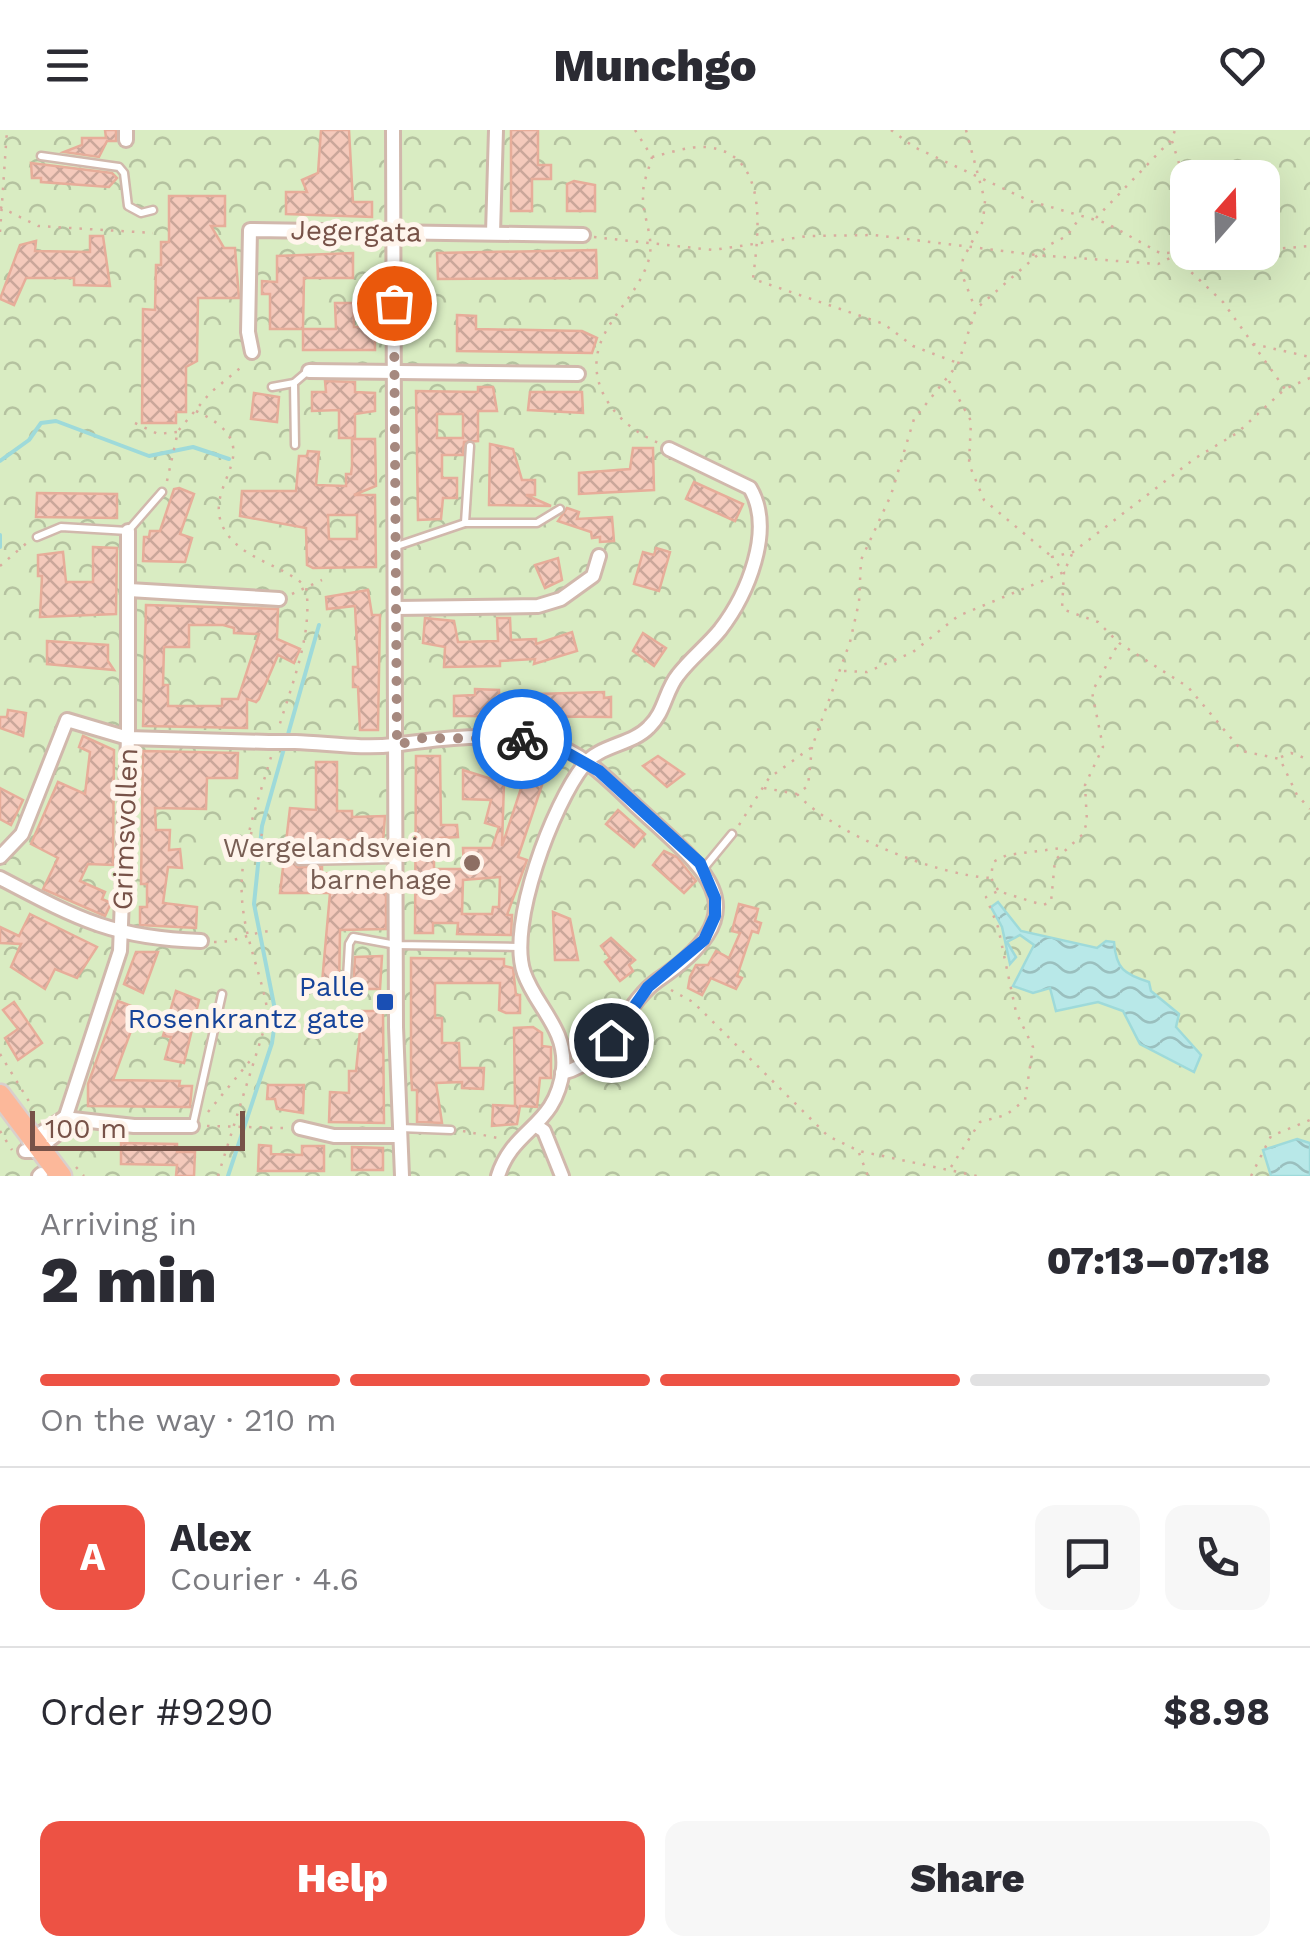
<!DOCTYPE html>
<html lang="en">
<head>
<meta charset="utf-8">
<style>
  body { margin:0; font-family:"Work Sans",sans-serif; background:#f7f7f7; color:#2b2b33; height:100vh; display:flex; flex-direction:column; font-size:38px; white-space:nowrap }
  * { box-sizing:border-box; margin:0 }
  p { font-size:32px; color:#7c7c81 }
  .icon { flex:none; width:55px; height:55px; fill:none; stroke:currentColor; stroke-width:2; stroke-linecap:round; stroke-linejoin:round }
  .map { position:relative; height:1046px; overflow:hidden }
  .panel { display:flex; flex-direction:column; background:#fff; flex:1 }
  .panel>* { flex:none }
  .needle { width:65px; rotate:20deg }
  .tools { position:absolute; left:1170px; top:30px; display:grid; gap:20px }
  .tools a { display:grid; place-items:center; width:110px; height:110px; border-radius:20px; background:#fff; box-shadow:0 10px 40px #0002; font-size:50px }
  .scale { position:absolute; left:30px; bottom:25px; width:215px; box-sizing:border-box; padding-left:10px; border:5px solid #775248; border-top:0; font-size:28px; line-height:35px; white-space:nowrap; color:#775248; -webkit-text-stroke:8px #fff5ec; paint-order:stroke }
  .pin { position:absolute; display:grid; place-items:center; width:85px; height:85px; color:#fff; margin:-42px; border:5px solid #fff; border-radius:50%; box-shadow:0 2px 10px #0007 }
  .courier { position:absolute; display:grid; place-items:center; width:100px; height:100px; margin:-50px; border:8px solid #1a73e8; border-radius:50%; background:#fff; color:#222; box-shadow:0 2px 12px #0007 }
  .headline em { font-style:normal; font-weight:800 }
  .headline div { display:flex; flex-direction:column-reverse }
  .headline { display:flex; align-items:center; justify-content:space-between; height:170px; padding:0 40px }
  h1 { font-size:65px; font-weight:800; line-height:75px }
  .bar { display:grid; grid-template-columns:repeat(4,1fr); gap:15px 10px; align-content:center; height:120px; padding:0 40px }
  .bar i { height:12px; border-radius:8px; background:#e1e1e2 }
  .bar .active { background:#ed5244 }
  .bar p { grid-column:span 4 }
  .line { display:flex; align-items:center; gap:25px; padding:0 40px; border-top:2px solid #e1e1e2 }
  .line div { flex:1 }
  .round { display:grid; place-items:center; flex:none; width:105px; height:105px; border-radius:20px; background:#f7f7f7 }
  .cta { display:flex; gap:20px; margin-top:auto; padding:20px 40px }
  .cta a { flex:1; height:115px; border-radius:20px; background:#ed5244; color:#fff; font-size:40px; font-weight:800; line-height:115px; text-align:center }
  .cta a+a { background:#f7f7f7; color:#2b2b33 }
  header { display:flex; justify-content:space-between; align-items:center; height:130px; padding:0 40px; background:#fff; font-size:45px; font-weight:800 }
  .map>svg:first-child { display:block }
</style>
</head>
<body>
<header><svg class="icon" aria-label="menu" viewBox="0 0 24 24"><path d="M4 6h16M4 12h16M4 18h16"/></svg>Munchgo<svg class="icon" aria-label="heart" viewBox="0 0 24 24"><path d="M12 20l-8-8c-3-5 5-10 8-4 3-6 11-1 8 4z"/></svg></header>
<div class="map">
<svg width="1310" height="1046" viewBox="0 0 1310 1046">
  <defs>
    <pattern id="park-crowns" width="20" height="18" patternUnits="userSpaceOnUse" patternTransform="scale(2.5)"><rect width="20" height="18" fill="#d9ecc2"/><path d="M2 6a3 3 0 1 1 6 0M12 15a3 3 0 1 1 6 0" fill="none" stroke="#b5c2a0"/></pattern>
    <pattern id="water-waves" width="16" height="10" patternUnits="userSpaceOnUse" patternTransform="scale(2.5)"><rect width="16" height="10" fill="#b8e8e8"/><path d="M0 5q4-4 8 0t8 0" fill="none" stroke="#9abfbe"/></pattern>
    <pattern id="building-cross-hatch" width="8" height="8" patternUnits="userSpaceOnUse" patternTransform="scale(2.5)"><rect width="8" height="8" fill="#f4c9bb"/><path d="M0 0l8 8M0 8l8-8" fill="none" stroke="#caa69a"/></pattern>
  </defs>
  <rect width="100%" height="100%" fill="#fdf0e5"/>
  <path fill="url(#park-crowns)" fill-rule="evenodd" d="M0,0H1310V1046H0ZM1188,48H1262V122H1188Z"/>
  <g fill="url(#water-waves)" stroke="#9edada" stroke-width="2.5">
    <path d="M998,772L1021,801L1097,818L1106,811L1114,812C1116,839 1124,844 1149,852L1151,861L1179,884L1176,897L1201,925L1194,942L1140,914L1123,881L1098,872L1056,881L1050,858L1033,863L1013,856L1034,815L1020,805L1007,812L1016,827L1010,834L1002,797L991,777Z"/>
    <path d="M1297,1009L1310,1013V1046H1271L1263,1020Z"/>
  </g>
  <g fill="none" stroke-linecap="round" stroke-linejoin="round">
    <g stroke="#9edada" stroke-width="4">
      <path d="M0,331L29,310L41,293L56,291L149,326L193,317L229,329"/>
      <path d="M0,405V417"/>
      <path d="M228,1046L272,913L276,885L254,774L262,696L319,495"/>
    </g>
  </g>
  <g fill="url(#building-cross-hatch)" stroke="#e7ad9a" stroke-width="2.5" fill-rule="evenodd">
    <path d="M105,0H116V11H107L99,27L64,22L82,15V8H106Z"/>
    <path d="M321,0H349L353,72H372V87L286,84V62H307L302,50L318,43Z"/>
    <path d="M511,0H538V35H551V49H532V81H511Z"/>
    <path d="M31,33L112,43L117,48L109,57L41,52V48H32Z"/>
    <path d="M574,51L595,55V81H567V54Z"/>
    <path d="M169,66H225V96H211L224,118H235L239,168H198L197,231L186,237V282H176V293H142L143,179L155,180L156,135H161V112H169Z"/>
    <path d="M90,106H103L110,156L74,155V148H26L14,175L0,169L20,115L36,111L35,121L90,122Z"/>
    <path d="M596,120L597,148L438,149L437,123Z"/>
    <path d="M353,123V148H304L303,199H270V164H262V151L277,152V126Z"/>
    <path d="M335,173H353L354,197L375,196V220H303V199H336Z"/>
    <path d="M457,185L476,186V199L582,201L597,208L592,223L457,221Z"/>
    <path d="M325,251L355,252V262L375,263V281L355,284V308H339V280L312,281V262H326Z"/>
    <path d="M478,257H493L497,281H478V311L464,312L463,325H442V348H457V368H443L441,389L418,390L416,261L478,262ZM437,284H463V308H437Z"/>
    <path d="M530,262H582L583,283L528,280Z"/>
    <path d="M254,263L279,267L277,292L251,289Z"/>
    <path d="M352,309H375L376,356L354,365H375L376,437L313,438L307,435L306,398L240,386L242,361H296L299,326H307L308,321L319,322L316,355L346,356V344H351L352,336ZM328,385H357V409H329Z"/>
    <path d="M490,314L513,319L522,350H535V365H526L551,376L489,375Z"/>
    <path d="M633,318H653L654,360L579,364V343L630,339Z"/>
    <path d="M694,352L743,374L735,391L686,369Z"/>
    <path d="M179,358L194,364L180,404L192,408L185,432L143,431L144,407H149L150,401H160L174,359Z"/>
    <path d="M37,363L117,364V388L36,387Z"/>
    <path d="M567,378L579,382L577,389L612,387L614,411L600,412V407L592,408L591,402L558,391Z"/>
    <path d="M93,417L117,418L116,484L40,487L42,446H38V425L63,422L66,452H93Z"/>
    <path d="M656,418L670,422L659,461L634,454L643,422L654,425Z"/>
    <path d="M558,428L562,450L545,458L535,435Z"/>
    <path d="M368,460L372,485H380L378,600H360L358,557H353V537H358L355,476L327,479L326,467Z"/>
    <path d="M146,475L278,479L277,509L300,519L294,533L278,525L259,569L256,572L247,569V598L143,596ZM189,495H223L234,498V503L259,504L238,569H222V576H168V555H163L164,517H189Z"/>
    <path d="M425,488L454,491L458,512L498,511L497,488H510L511,510L536,509V514L572,502L577,521L534,534L535,529L500,531V536L444,537L445,517L423,513Z"/>
    <path d="M643,503L666,518L654,536L633,521Z"/>
    <path d="M47,511L108,515V531L114,540L47,534Z"/>
    <path d="M475,559L499,560V565L604,562V568L611,567V587L454,586V566L475,565Z"/>
    <path d="M8,580L26,583L23,606L0,598V587H7Z"/>
    <path d="M83,606L114,620L113,735L88,734L80,751L105,762L102,769L111,773L105,786L43,759L58,728L31,714L58,652L85,664L90,622L79,617Z"/>
    <path d="M143,621L238,623L237,648H207L206,679L155,678L156,700H170L169,720L180,719L182,738L168,737L163,773L197,777L196,798L140,795V777H147V754H141Z"/>
    <path d="M532,625L550,631L518,727L527,730L507,785H512L511,805L457,804L458,793H433V803H415L416,626H440L441,695H457L458,707L440,708V715H434V739H464L463,718H492L499,697L485,693L491,670L463,669V640L504,653L502,716ZM500,747L499,777H493L492,784H462L463,750Z"/>
    <path d="M658,626L684,644L667,657L643,636Z"/>
    <path d="M316,632H337V681H352V687L385,686L383,712L323,709L322,724L293,729L297,737H322V743L386,744V799L340,800L339,864H321L330,763H280L290,678L316,680Z"/>
    <path d="M0,658L23,670L11,695L0,689Z"/>
    <path d="M618,680L645,704L634,717L606,694Z"/>
    <path d="M664,721L677,727L696,751L684,763L653,735Z"/>
    <path d="M739,774L758,779L755,791L761,793L758,803L752,801L737,846L742,848L736,859L711,848L702,865L688,858L690,847L696,835H708L716,821L729,828L740,803L732,801Z"/>
    <path d="M553,782L570,789L578,830H555Z"/>
    <path d="M30,784L97,817L77,848L55,839L45,859L11,837L21,814L0,813V797L19,806Z"/>
    <path d="M611,808L635,830L629,835L633,841L620,851L605,832L610,828L601,816Z"/>
    <path d="M136,822H158L143,863L124,854Z"/>
    <path d="M382,826L380,859H353L355,827Z"/>
    <path d="M411,828L504,829V836L513,838L516,865H520V883H506L499,880L500,853H435V888H442V913H459L460,938H484L483,959L462,958V952L436,953L442,993L417,992V960H412L411,943Z"/>
    <path d="M176,861L199,870L184,933L165,929L171,907L163,906Z"/>
    <path d="M118,871L139,879L113,950L180,951L179,956H192L190,977L88,976V954Z"/>
    <path d="M14,872L42,913L18,930L5,908L18,899L3,880Z"/>
    <path d="M362,881H383L384,993L329,992L330,962L349,963V941H356Z"/>
    <path d="M533,897L542,903V916L551,917V948H540L537,977L520,976L517,994L492,996L493,975L515,976L514,898Z"/>
    <path d="M268,955H304L303,983L277,979L275,969H267Z"/>
    <path d="M121,1013L177,1014V1022H195L194,1046H176L177,1035L121,1034Z"/>
    <path d="M259,1015L271,1016V1024L302,1025V1016H324V1041H258Z"/>
    <path d="M352,1017L383,1018V1040H352Z"/>
  </g>
  <g fill="none" stroke-linecap="round" stroke-linejoin="round">
    <defs>
      <g id="service">
        <path d="M41,26L119,37L124,43L128,76L141,83L153,80"/>
        <path d="M272,257L294,253"/>
        <path d="M295,315L294,253L308,241"/>
        <path d="M465,393L470,316"/>
        <path d="M37,407L61,397L128,401L162,362"/>
        <path d="M397,416L465,393H537L560,379"/>
        <path d="M299,731L396,729"/>
        <path d="M704,738L732,704"/>
        <path d="M346,865L349,814L353,807L396,815L518,817"/>
        <path d="M193,994L222,864"/>
        <path d="M400,998L451,1000"/>
      </g>
      <g id="minor">
        <path d="M393,0L396,897L402,1046"/>
        <path d="M126,10V0"/>
        <path d="M493,103L496,0"/>
        <path d="M252,222L248,202L250,100L583,105"/>
        <path d="M309,241L578,244"/>
        <path d="M129,460L279,469"/>
        <path d="M396,478L538,476L561,469L593,446L599,426"/>
        <path d="M295,612C327,613 362,619 394,615C443,608 494,602 545,612C581,620 611,652 637,677C705,740 764,778 658,850C620,877 613,931 562,943"/>
        <path d="M0,727L22,704L67,590L128,608L269,612"/>
        <path d="M0,748C78,789 112,808 201,811"/>
        <path d="M64,988L134,996H192"/>
        <path d="M538,997L544,1001L562,1046"/>
        <path d="M300,998L334,1006H399"/>
        <path d="M29,1011L64,988"/>
        <path d="M25,1021H35L61,1001L120,821L128,608V401"/>
        <path d="M39,1046L41,1044"/>
        <path d="M498,1046C513,997 556,998 563,939C567,899 536,877 524,843C507,795 553,674 584,635C599,615 632,615 649,597C665,582 665,561 678,545C691,528 707,516 720,500C747,465 775,400 750,358L669,319"/>
      </g>
      <path id="trunk" d="M0,965L61,1046"/>
    </defs>
    <use href="#service" stroke="#d1b8ac" stroke-width="11"/>
    <use href="#minor" stroke="#d1b8ac" stroke-width="18"/>
    <use href="#trunk" stroke="#d9cfcc" stroke-width="25"/>
    <g stroke="#d9ac9e" stroke-width="2.5" stroke-dasharray="2.5 8" stroke-linecap="butt">
      <path d="M635,0L652,27C649,39 643,52 643,64C642,88 656,109 648,132C639,160 617,179 604,205C580,252 617,296 659,313"/>
      <path d="M891,0L914,17L1030,71L1106,93L1160,123L1222,122"/>
      <path d="M966,0L985,71L983,91L963,129L961,142L975,178"/>
      <path d="M1172,11L1188,62"/>
      <path d="M652,27C669,23 689,16 706,17C771,23 758,105 753,149L884,194L913,216L955,232"/>
      <path d="M0,77L38,96L153,103"/>
      <path d="M1096,88L1172,9L1175,0"/>
      <path d="M0,102L7,0"/>
      <path d="M594,107L713,120L808,106L874,105L1036,125L1158,134L1174,126L1223,172L1285,259"/>
      <path d="M1262,120L1310,116"/>
      <path d="M1253,214L1310,227"/>
      <path d="M1310,248L1285,259L1237,303L1194,329L1073,422L1052,427L1064,442L1062,479L1098,492L1119,513L1188,557L1242,621L1280,629L1297,665L1310,679"/>
      <path d="M949,251L971,291L969,334L984,370L1051,426"/>
      <path d="M196,281C276,319 199,353 224,399C241,430 283,434 306,457C313,505 292,553 278,600"/>
      <path d="M135,293L158,304L177,302"/>
      <path d="M167,351L178,301L210,263L245,234"/>
      <path d="M0,436L29,411"/>
      <path d="M292,464L322,450"/>
      <path d="M844,541L867,542L913,522L958,486L1064,442L1072,424"/>
      <path d="M1281,627L1291,623L1310,630"/>
      <path d="M764,658L797,664L808,656L812,617"/>
      <path d="M797,664C835,705 936,745 991,748"/>
      <path d="M739,695L769,648L812,617L850,512L859,472L861,430L891,365L914,289L958,234L976,179L1049,115L1067,106L1081,86"/>
      <path d="M250,703L268,706"/>
      <path d="M998,760L991,748L993,732L1007,725L1062,718"/>
      <path d="M214,812C235,813 249,803 269,801"/>
      <path d="M671,860L693,872L828,1006L859,1021L977,1046"/>
      <path d="M0,924L33,978"/>
      <path d="M208,982L254,926"/>
      <path d="M207,996L284,998"/>
      <path d="M0,1001L12,1020"/>
      <path d="M463,1001L503,1009"/>
      <path d="M859,1023L868,1046"/>
      <path d="M76,1037L84,1046"/>
      <path d="M951,1037L980,992L1006,985L1025,970L1033,917L1016,882L998,797L986,767L998,761L1043,775L1051,772L1055,730L1083,704L1087,692L1085,655L1103,617L1092,562L1118,514"/>
      <path d="M218,1046L266,893L267,878C261,845 247,813 243,779C236,728 257,675 271,627"/>
      <path d="M1251,1046L1271,1006L1310,990"/>
    </g>
    <use href="#service" stroke="#fff" stroke-width="6"/>
    <use href="#minor" stroke="#fff" stroke-width="12"/>
    <use href="#trunk" stroke="#fcb89a" stroke-width="20"/>
    <defs>
      <path id="minor-bridge" d="M269,612H295"/>
    </defs>
    <use href="#minor-bridge" stroke="#d1b8ac" stroke-width="18" stroke-linecap="butt"/>
    <use href="#minor-bridge" stroke="#fff" stroke-width="12"/>
  </g>
  <g fill="none" stroke-linecap="round" stroke-linejoin="round">
    <path stroke="#a6897f" stroke-width="10" stroke-dasharray="0 18" d="M394,173L397,615L423,608L522,609"/>
    <path stroke="#1a73e8" stroke-width="12" d="M522,609L551,614L599,641L700,733L715,768V786L704,810L648,857L611,910"/>
  </g>
  <circle fill="#8d6e63" stroke="#fff5ec" stroke-width="4" cx="472" cy="733" r="10"/>
  <rect fill="#1a4fb4" stroke="#fff5ec" stroke-width="4" x="375" y="862" width="20" height="20" rx="5"/>
  <g text-anchor="middle" dominant-baseline="central" stroke-width="10" stroke-linejoin="round" paint-order="stroke">
    <g font-size="28" fill="#775248" stroke="#fff5ec">
      <text transform="translate(356 101) rotate(1)">Jegergata</text>
      <text transform="translate(125 699) rotate(-88)">Grimsvollen</text>
    </g>
    <g font-size="28" fill="#785e54" stroke="#fff5ec" text-anchor="end">
      <text x="452" y="717">Wergelandsveien<tspan x="452" dy="32">barnehage</tspan></text>
    </g>
    <g font-size="28" fill="#164399" stroke="#fff5ec" text-anchor="end">
      <text x="365" y="856">Palle<tspan x="365" dy="32">Rosenkrantz gate</tspan></text>
    </g>
  </g>
</svg>
<div class="tools">
<a><svg class="needle" viewBox="-14 -14 28 28"><path d="M0-13l5 13h-10z" fill="#e53935"/><path d="M0 13l5-13h-10z" fill="#7c7c81"/></svg></a>
</div>
<div class="scale">100 m</div>
<div class="pin" style="left:394px;top:173px;background:#ea580c"><svg class="icon" aria-label="bag" viewBox="0 0 24 24"><path d="M5 8h14l-1 12H6zM9 8a3 3 0 0 1 6 0"/></svg></div>
<div class="pin" style="left:611px;top:910px;background:#1f2937"><svg class="icon" aria-label="home" viewBox="0 0 24 24"><path d="M3 11l9-7 9 7M6 9v11h12V9"/></svg></div>
<div class="courier" style="left:522px;top:609px"><svg class="icon" aria-label="bike" viewBox="0 0 24 24"><circle cx="6" cy="16" r="4"/><circle cx="18" cy="16" r="4"/><path d="M6 16l4-8h5l3 8M10 8l3 8H6M13 5h3"/></svg></div>
</div>
<section class="panel">
<div class="headline"><div><h1>2 min</h1><p>Arriving in</p></div><em>07:13–07:18</em></div>
<div class="bar"><i class="active"></i><i class="active"></i><i class="active"></i><i></i><p>On the way · 210 m</p></div>
<div class="line" style="height:180px"><b class="round" style="background:#ed5244;color:#fff">A</b><div><b>Alex</b><p>Courier · 4.6</p></div><a class="round"><svg class="icon" aria-label="chat" viewBox="0 0 24 24"><path d="M4 5h16v11H9l-5 4z"/></svg></a><a class="round"><svg class="icon" aria-label="phone" viewBox="0 0 24 24"><path d="M5 4h4l2 5-3 2q2 4 5 5l2-3 5 2v4C11 20 4 13 5 4z"/></svg></a></div>
<div class="line" style="height:130px"><div>Order #9290</div><b>$8.98</b></div>
<div class="cta"><a>Help</a><a>Share</a></div>
</section>
</body>
</html>
